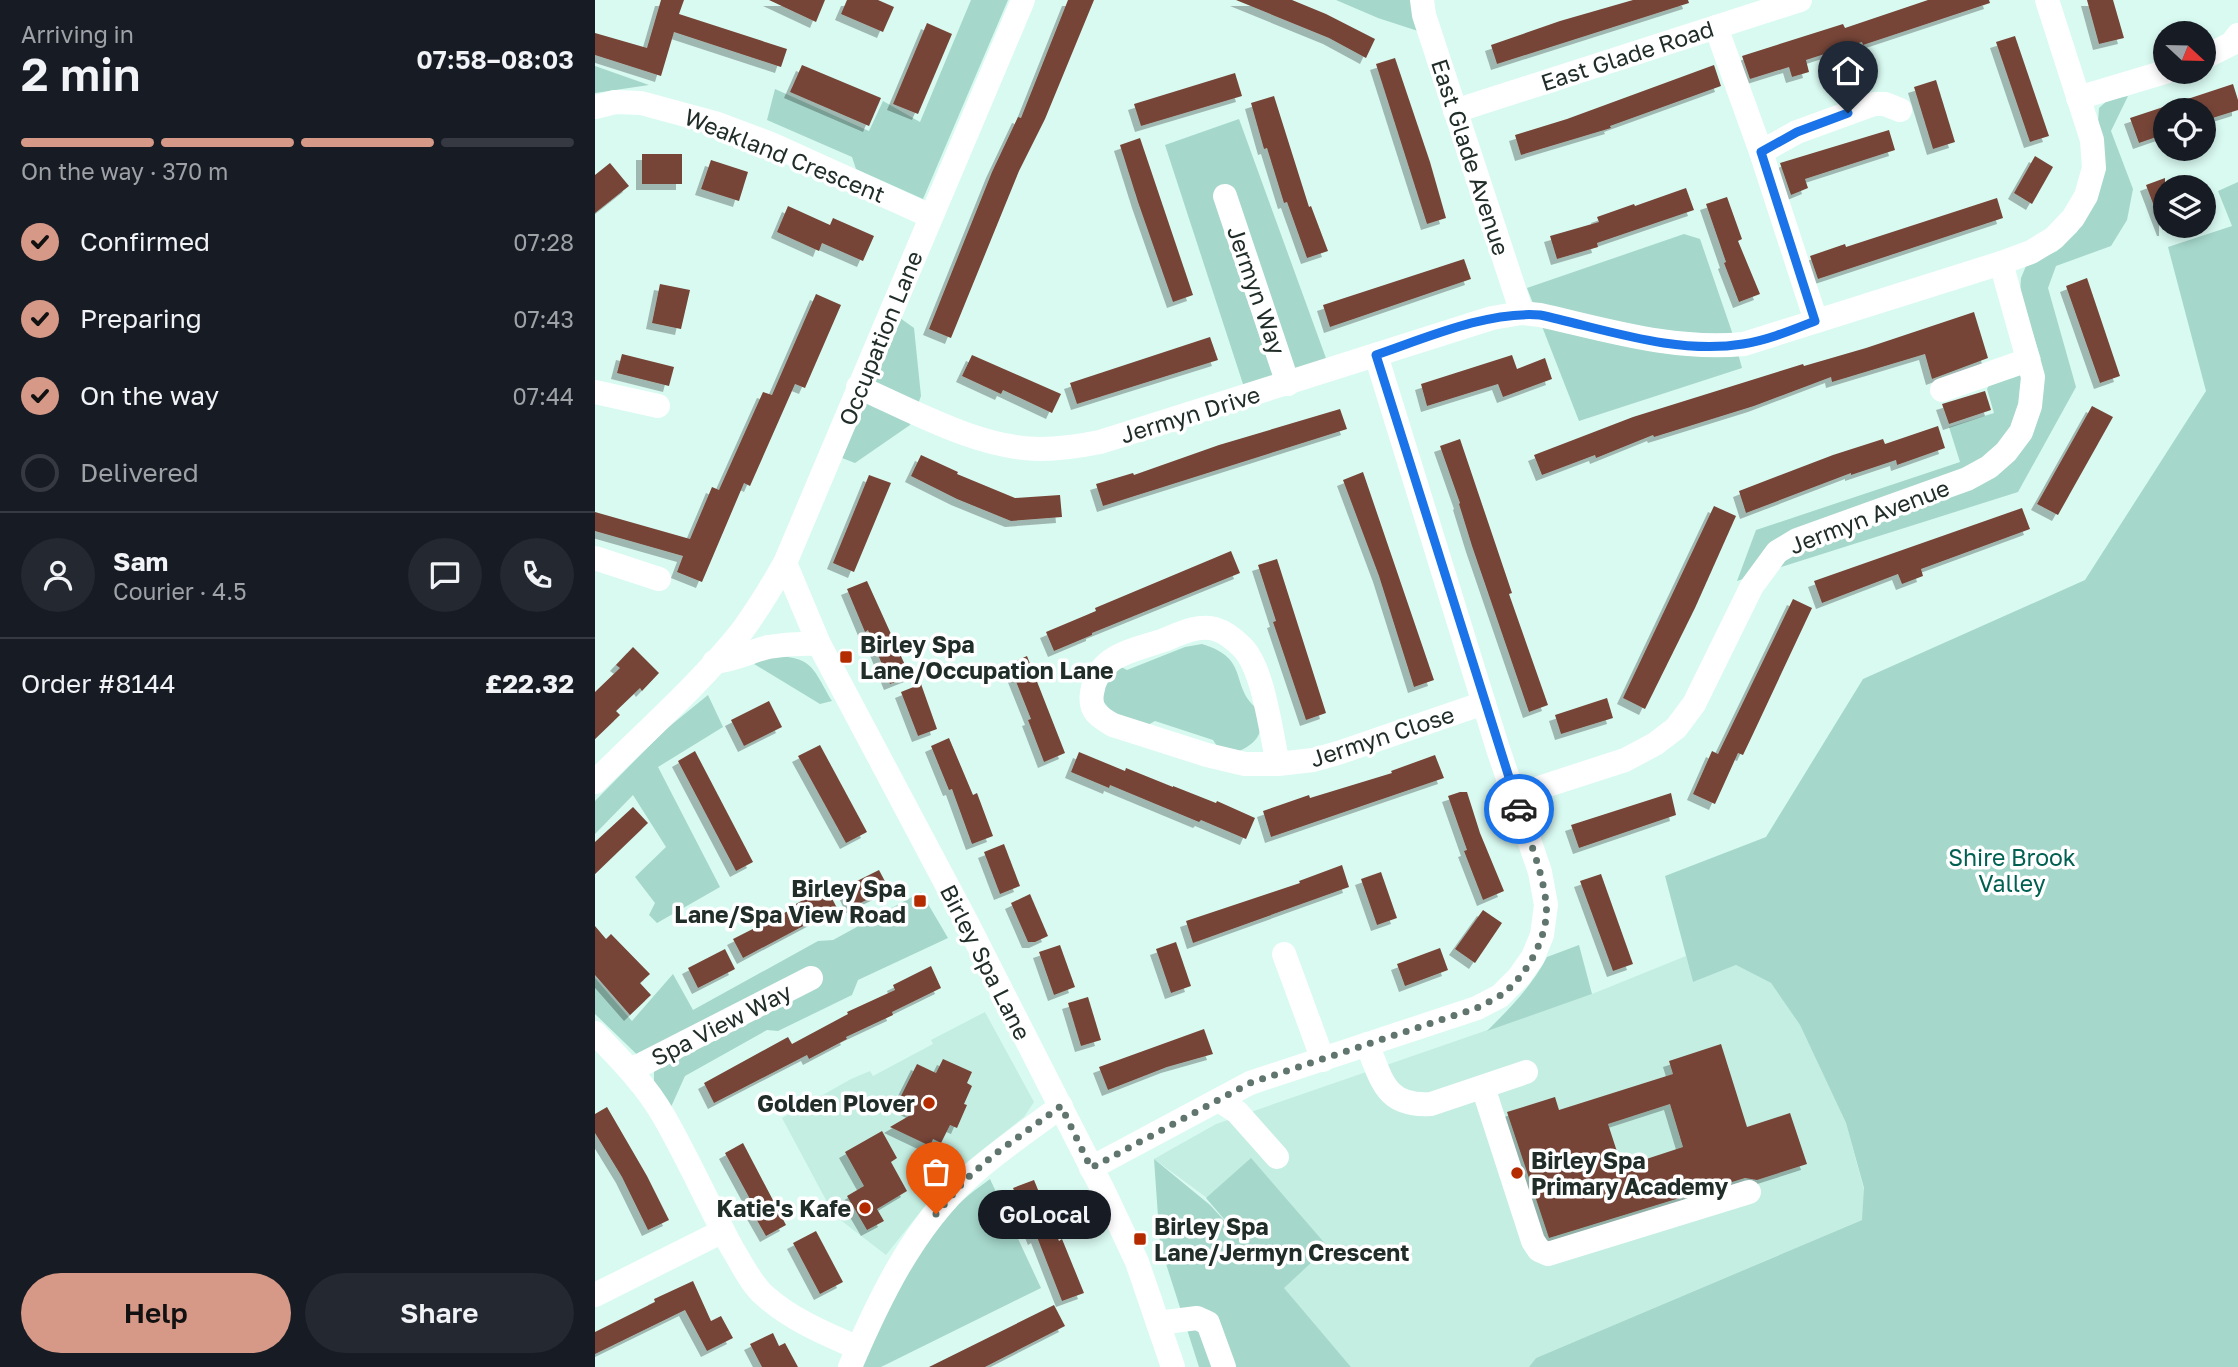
<!DOCTYPE html>
<html lang="en">
<head>
<meta charset="utf-8">
<style>
  body { margin:0; font-family:"Golos Text",sans-serif; background:#242831; color:#f1f3f6; height:100vh; display:flex; flex-direction:column; font-size:26px; white-space:nowrap }
  * { box-sizing:border-box; margin:0 }
  p { font-size:23px; color:#9ea1a6 }
  .icon { flex:none; width:38px; height:38px; fill:none; stroke:currentColor; stroke-width:2; stroke-linecap:round; stroke-linejoin:round }
  .map { position:relative; flex:1; overflow:hidden }
  .panel { display:flex; flex-direction:column; background:#171b24; width:595px }
  .panel>* { flex:none }
  .needle { width:46px; rotate:112deg }
  .buttons { position:absolute; left:1558px; top:21px; display:grid; gap:14px }
  .buttons a { display:grid; place-items:center; width:63px; height:63px; border-radius:50%; background:#171b24; box-shadow:0 4px 10px #0003; font-size:35px }
  .pin { position:absolute; display:grid; place-items:center; width:60px; height:60px; color:#fff; margin:-72px -30px; border-radius:50% 50% 50% 0; rotate:-45deg; box-shadow:0 0 7px #0007 }
  .pin .icon { rotate:45deg }
  .courier { position:absolute; display:grid; place-items:center; width:70px; height:70px; margin:-35px; border:5px solid #1a73e8; border-radius:50%; background:#fff; color:#222; box-shadow:0 2px 9px #0007 }
  .bubble { position:absolute; height:49px; border-radius:24px; background:#171b24; box-shadow:0 4px 10px #0003; font-size:23px; font-weight:600; line-height:49px; text-align:center }
  .overview em { font-style:normal; font-weight:600 }
  .overview div { display:flex; flex-direction:column-reverse }
  .overview { display:flex; align-items:center; justify-content:space-between; height:119px; padding:0 21px }
  h1 { font-size:46px; font-weight:600; line-height:52px }
  .bar { display:grid; grid-template-columns:repeat(4,1fr); gap:10px 7px; align-content:center; height:84px; padding:0 21px }
  .bar i { height:9px; border-radius:5px; background:#363941 }
  .bar .selected { background:#d69987 }
  .bar p { grid-column:span 4 }
  .line { display:flex; align-items:center; gap:18px; padding:0 21px; border-top:2px solid #363941 }
  .line div { flex:1 }
  .round { display:grid; place-items:center; flex:none; width:74px; height:74px; border-radius:37px; background:#242831 }
  ol { padding:0 21px; list-style:none }
  li { display:flex; align-items:center; gap:21px; height:77px }
  li p { margin-inline-start:auto }
  li .icon { padding:7px; border-radius:50%; background:#d69987; color:#111; stroke-width:4 }
  li:last-child { color:#9ea1a6 }
  li i { width:38px; height:38px; border:4px solid #363941; border-radius:50% }
  .cta { display:flex; gap:14px; margin-top:auto; padding:14px 21px }
  .cta a { flex:1; height:80px; border-radius:42px; background:#d69987; color:#111; font-size:28px; font-weight:600; line-height:80px; text-align:center }
  .cta a+a { background:#242831; color:#f1f3f6 }
  main { display:flex; flex:1; min-height:0 }
  .map>svg:first-child { display:block }
</style>
</head>
<body>
<main>
<section class="panel">
<div class="overview"><div><h1>2 min</h1><p>Arriving in</p></div><em>07:58–08:03</em></div>
<div class="bar"><i class="selected"></i><i class="selected"></i><i class="selected"></i><i></i><p>On the way · 370 m</p></div>
<ol>
<li><svg class="icon" aria-label="check" viewBox="0 0 24 24"><path d="M5 12l5 5 9-10"/></svg>Confirmed<p>07:28</p></li>
<li><svg class="icon" aria-label="check" viewBox="0 0 24 24"><path d="M5 12l5 5 9-10"/></svg>Preparing<p>07:43</p></li>
<li><svg class="icon" aria-label="check" viewBox="0 0 24 24"><path d="M5 12l5 5 9-10"/></svg>On the way<p>07:44</p></li>
<li><i></i>Delivered</li>
</ol>
<div class="line" style="height:126px"><a class="round"><svg class="icon" aria-label="person" viewBox="0 0 24 24"><circle cx="12" cy="8" r="4"/><path d="M4 21q1-7 8-7t8 7"/></svg></a><div><b>Sam</b><p>Courier · 4.5</p></div><a class="round"><svg class="icon" aria-label="chat" viewBox="0 0 24 24"><path d="M4 5h16v11H9l-5 4z"/></svg></a><a class="round"><svg class="icon" aria-label="phone" viewBox="0 0 24 24"><path d="M5 4h4l2 5-3 2q2 4 5 5l2-3 5 2v4C11 20 4 13 5 4z"/></svg></a></div>
<div class="line" style="height:91px"><div>Order #8144</div><b>£22.32</b></div>
<div class="cta"><a>Help</a><a>Share</a></div>
</section>
<div class="map">
<svg width="1643" height="1367" viewBox="0 0 1643 1367">
  <defs>
    <filter id="shadow"><feDropShadow dx="-6" dy="6" stdDeviation="0" flood-color="#0004"/></filter>
  </defs>
  <rect width="100%" height="100%" fill="#d9faf1"/>
  <g fill="#c4eee2">
    <path d="M1091,956L1098,982L1141,965L1176,983L1205,1025L1251,1123L1276,1216L941,1358L934,1367H756L612,1198L559,1159L621,1124L997,994Z"/>
    <path d="M390,1012L439,1102L429,1117L353,1177L291,1255L239,1215L187,1118L256,1079L275,1071L278,1076L338,1044L336,1040Z"/>
  </g>
  <g fill="#a5d7ca">
    <path d="M376,0H413L328,199L261,169L257,157L172,120L180,89L274,131L288,101L325,122Z"/>
    <path d="M741,0H816L826,32L783,18Z"/>
    <path d="M0,66L54,85L0,93Z"/>
    <path d="M1533,96L1516,131L1538,189L1532,220L1516,246L1461,266L1453,288L1481,387L1423,492L1142,581L1161,530L1365,462L1354,427L1399,413L1392,389L1397,379L1446,359L1425,294L1426,278L1431,266L1462,251L1482,232L1497,206L1504,108L1514,99Z"/>
    <path d="M644,119L732,361L649,387L570,145Z"/>
    <path d="M1643,182V1367H934L941,1358L1267,1220L1269,1188L1251,1123L1205,1025L1176,983L1141,965L1098,982L1070,876L1171,837L1268,679L1490,580L1611,391L1573,247L1637,226L1623,191Z"/>
    <path d="M1089,234L1105,239L1137,332L1147,368L984,421L932,288Z"/>
    <path d="M305,318L319,328L326,396L315,425L260,463L247,458Z"/>
    <path d="M607,644C657,659 633,687 664,710C670,736 661,744 638,754L624,749L618,740L560,721L551,726L517,712L507,700L509,683L524,666L532,670L590,647Z"/>
    <path d="M174,656C218,656 217,667 237,701L225,704L159,664Z"/>
    <path d="M113,695L128,727L63,767L125,887L62,923L54,915L60,903L40,877L71,847L38,795L0,834V801L70,730Z"/>
    <path d="M326,892L353,938L263,980L257,995L183,1031L172,1030L90,1076L76,1107L59,1082V1071L0,1014V978L37,1021L78,974L98,1010L223,941L238,940Z"/>
    <path d="M984,945L997,994L892,1031C915,1008 937,986 952,957Z"/>
    <path d="M656,1158L733,1247L689,1288L756,1367H604L565,1245L559,1159L615,1205L641,1233L611,1198Z"/>
    <path d="M395,1179L446,1288L286,1367H267C290,1311 317,1257 357,1211C367,1199 382,1189 395,1179Z"/>
  </g>
  <g fill="#764538" fill-rule="evenodd" filter="url(#shadow)">
    <path d="M66,0H89L84,14L192,49L186,67L79,32L66,76L0,55V33L52,48Z"/>
    <path d="M174,0H230L221,22Z"/>
    <path d="M252,0H283L299,7L288,32L246,14Z"/>
    <path d="M473,0H499L450,119L424,171L356,338L334,329L397,172L423,117L426,118Z"/>
    <path d="M641,0H697L731,14L780,39L771,58L734,38Z"/>
    <path d="M1038,0H1093L1094,3L902,64L896,45L965,21Z"/>
    <path d="M1333,0H1394L1395,3L1268,45L1267,42L1211,60L1214,72L1197,77L1194,67L1155,79L1147,56L1248,24L1250,28Z"/>
    <path d="M1492,0H1518L1529,38L1504,44Z"/>
    <path d="M332,23L357,34L323,114L298,104Z"/>
    <path d="M1420,36L1454,136L1435,142L1401,42Z"/>
    <path d="M800,58L835,162L851,218L832,224L781,64Z"/>
    <path d="M207,65L286,98L274,126L195,92Z"/>
    <path d="M1119,65L1126,86L1015,126L1016,128L926,155L920,135L972,119Z"/>
    <path d="M640,73L647,96L546,126L539,104Z"/>
    <path d="M1341,80L1360,142L1338,149L1319,87Z"/>
    <path d="M1638,84L1643,100V110L1608,121V110H1570V134L1544,143L1535,118Z"/>
    <path d="M679,96L714,207L716,206L733,251L712,258L692,202L689,203L672,148L669,149L656,103Z"/>
    <path d="M1294,130L1300,150L1210,179L1213,188L1196,195L1185,163Z"/>
    <path d="M545,138L598,295L578,302L543,202L525,145Z"/>
    <rect x="47" y="154" width="40" height="30"/>
    <path d="M1440,156L1458,167L1437,204L1419,193Z"/>
    <path d="M116,160L153,172L144,201L106,189Z"/>
    <path d="M15,163L34,186L0,213V175Z"/>
    <path d="M1570,178V230H1568L1551,185Z"/>
    <path d="M1091,188L1099,210L1002,243L1003,247L962,259L955,236L1004,222L1002,217L1039,204L1040,206Z"/>
    <path d="M1132,197L1147,239L1143,241L1165,294L1144,302L1129,263L1131,262L1111,204Z"/>
    <path d="M1402,198L1408,218L1223,279L1215,256L1250,244L1251,247Z"/>
    <path d="M193,206L235,225L238,218L279,236L268,261L227,243L224,251L182,232Z"/>
    <path d="M869,259L876,279L735,327L728,305Z"/>
    <path d="M1492,278L1525,376L1505,383L1471,286Z"/>
    <path d="M65,284L95,290L86,329L57,323Z"/>
    <path d="M221,294L246,305L210,388L200,384L155,486L149,483L107,582L82,572L88,556L0,531V512L95,539L117,487L124,490L168,392L177,395Z"/>
    <path d="M1379,312L1393,358L1337,379L1330,354L1237,382L1236,377L1159,406L1059,437L1058,435L1001,458L1000,455L947,475L939,455L1038,417L1208,364L1209,366L1271,348Z"/>
    <path d="M615,337L623,360L482,404L475,383Z"/>
    <path d="M27,354L79,367L74,386L22,373Z"/>
    <path d="M377,355L466,394L457,413L408,390L406,394L367,376Z"/>
    <path d="M917,355L922,369L950,358L957,379L908,397L903,384L832,406L826,384Z"/>
    <path d="M1390,391L1396,410L1354,424L1347,404Z"/>
    <path d="M1497,406L1518,417L1463,515L1442,504Z"/>
    <path d="M745,409L752,429L508,506L501,484L538,473L539,475L624,445Z"/>
    <path d="M1343,426L1350,448L1302,465L1301,460L1256,475V473L1151,513L1144,491L1238,455L1288,439L1290,444Z"/>
    <path d="M865,439L917,593L914,594L953,705L934,712L877,546L864,504L865,503L845,446Z"/>
    <path d="M326,455L363,472L362,474L420,498L465,495L467,517L416,521L362,499L316,476Z"/>
    <path d="M768,472L839,680L819,687L784,576L748,480Z"/>
    <path d="M274,475L296,483L259,572L238,563Z"/>
    <path d="M1119,506L1141,516L1100,608L1050,709L1028,698Z"/>
    <path d="M1427,508L1435,529L1326,569L1328,576L1307,584L1303,574L1227,603L1219,581Z"/>
    <path d="M636,551L645,573L497,633V635L459,651L451,632L501,611L500,608Z"/>
    <path d="M682,559L731,713L711,720L678,622L681,621L663,565Z"/>
    <path d="M272,581L315,676L295,684L273,630L270,632L252,589Z"/>
    <path d="M1198,599L1217,608L1158,734L1148,755L1143,753L1120,804L1098,794L1117,751L1123,754Z"/>
    <path d="M38,647L64,673L47,691L45,688L21,711L25,715L0,739V692L25,668L21,665Z"/>
    <path d="M432,656L470,753L449,762L433,720L436,719L414,664Z"/>
    <path d="M326,684L342,729L323,736L306,692Z"/>
    <path d="M1012,698L1018,718L966,734L960,715Z"/>
    <path d="M174,701L187,727L149,746L136,720Z"/>
    <path d="M354,738L378,795L382,793L398,836L377,844L357,789L354,790L336,746Z"/>
    <path d="M225,745L272,832L251,843L203,756Z"/>
    <path d="M100,751L158,862L141,871L83,761Z"/>
    <path d="M484,752L530,771L531,768L578,787V786L621,803L622,801L660,818L651,839L606,820L604,822L515,785L514,788L476,772Z"/>
    <path d="M840,755L849,778L676,837L668,811L714,795L715,798L797,773L796,771Z"/>
    <path d="M865,792H872L885,833L909,891L888,900L869,851L872,850L853,796Z"/>
    <path d="M1076,793L1081,815L984,848L976,825Z"/>
    <path d="M38,807L53,823L0,874V842Z"/>
    <path d="M409,844L425,886L405,894L389,852Z"/>
    <path d="M747,865L754,887L598,943L591,921L705,883L704,881Z"/>
    <path d="M284,870L294,889L257,907L248,888Z"/>
    <path d="M786,872L802,918L782,925L766,879Z"/>
    <path d="M1006,874L1038,964L1018,971L985,881Z"/>
    <path d="M231,887L242,908L148,958L138,939L193,911L192,909Z"/>
    <path d="M435,894L453,936L440,942H433L416,903Z"/>
    <path d="M888,910L907,923L880,963L860,949Z"/>
    <path d="M0,926L11,939L16,934L55,974L45,983L56,995L35,1015L0,975Z"/>
    <path d="M581,942L596,986L576,993L561,949Z"/>
    <path d="M465,945L480,987L459,995L444,952Z"/>
    <path d="M845,948L853,970L810,986L802,964Z"/>
    <path d="M130,949L140,969L103,988L93,968Z"/>
    <path d="M336,966L346,988L297,1012L298,1015L251,1037L252,1039L214,1059L212,1055L119,1103L109,1083L193,1037L197,1044L253,1014L252,1012L300,990L298,985Z"/>
    <path d="M493,997L506,1040L486,1046L473,1003Z"/>
    <path d="M609,1029L618,1054L572,1067L513,1090L504,1067Z"/>
    <path d="M1126,1044L1152,1127L1195,1113L1212,1164L1162,1180L1150,1178L954,1238L912,1112L960,1097L964,1110L1078,1074L1074,1061ZM1075,1104L1088,1147L1027,1167L1013,1124Z"/>
    <path d="M348,1059L377,1072L372,1083L377,1086L369,1104L372,1105L362,1128L355,1125L346,1143L338,1139L335,1146L295,1127L319,1113L302,1104L322,1064L341,1073Z"/>
    <path d="M12,1107L52,1176L74,1220L53,1230L27,1177L0,1133V1114Z"/>
    <path d="M287,1131L302,1158L296,1162L312,1191L282,1209L289,1221L272,1230L252,1196L269,1186L250,1152Z"/>
    <path d="M148,1143L191,1225L171,1236L151,1201L155,1199L130,1153Z"/>
    <path d="M439,1180L464,1241L467,1239L489,1293L467,1301L442,1237L439,1239L418,1188Z"/>
    <path d="M221,1231L248,1282L225,1294L198,1243Z"/>
    <path d="M98,1281L116,1321L126,1316L138,1338L112,1351L90,1310L0,1354V1332L60,1302L59,1299Z"/>
    <path d="M459,1305L470,1326L390,1367H334Z"/>
    <path d="M178,1333L184,1346L190,1343L203,1367H167L155,1344Z"/>
  </g>
  <g fill="none" stroke-linecap="round" stroke-linejoin="round">
    <g stroke="#fff" stroke-width="24">
      <path d="M827,0L829,15L927,313"/>
      <path d="M1121,27L1166,152L1221,321"/>
      <path d="M1608,58L1636,44L1643,35"/>
      <path d="M1483,98L1570,72"/>
      <path d="M0,107L20,102L46,103L120,123L176,144L335,216"/>
      <path d="M860,111L1205,0"/>
      <path d="M1166,152L1202,132L1279,104H1290L1305,110"/>
      <path d="M630,196L693,384"/>
      <path d="M263,387C319,411 384,449 446,449C466,449 485,446 505,442L897,318L927,313L945,315C1012,330 1079,351 1149,344L1406,263L1436,252L1459,238L1478,218L1491,196L1499,168L1497,140L1452,0"/>
      <path d="M1347,390L1433,360"/>
      <path d="M0,392L63,406"/>
      <path d="M0,558L64,579"/>
      <path d="M190,563L224,644L371,921L510,1194L542,1262L578,1367"/>
      <path d="M119,662C141,660 153,652 173,647C190,644 206,643 224,644"/>
      <path d="M683,764C676,734 669,669 647,647C640,640 630,632 620,629C604,624 584,634 569,640C537,651 502,655 497,693C494,711 504,717 518,725L612,755L650,764H683L718,760L743,753L889,703"/>
      <path d="M0,782C48,734 105,684 147,631C163,609 177,586 190,563L428,0"/>
      <path d="M919,796L1030,760L1060,744L1081,728L1099,704L1157,586L1182,552L1202,540L1372,479L1394,467L1411,452L1426,432L1435,406L1438,377L1406,263"/>
      <path d="M689,954L728,1060"/>
      <path d="M0,1033C25,1059 50,1084 68,1115C93,1158 113,1204 137,1248C147,1264 156,1284 170,1296C197,1320 231,1334 263,1348"/>
      <path d="M772,1044C787,1080 790,1107 836,1104L931,1072"/>
      <path d="M36,1070L216,978"/>
      <path d="M888,1087L938,1241L944,1250L953,1254L1154,1192"/>
      <path d="M624,1100L642,1112L682,1157"/>
      <path d="M496,1168L655,1083L882,1008L905,996L924,977L938,957L947,935L951,905L945,872L903,749L781,355"/>
      <path d="M0,1295L128,1231"/>
      <path d="M563,1323L602,1318L613,1323L629,1367"/>
      <path d="M255,1367C284,1299 318,1228 373,1178C402,1151 435,1130 466,1106"/>
    </g>
  </g>
  <g fill="none" stroke-linecap="round" stroke-linejoin="round">
    <path stroke="#61756f" stroke-width="7" stroke-dasharray="0 12.6" d="M341,1214L370,1180L400,1154L466,1106L496,1168L655,1083L882,1008C889,1004 899,1000 906,995C932,976 955,935 951,902C947,870 934,839 924,809"/>
    <path stroke="#1a73e8" stroke-width="9" d="M924,809L781,355C831,338 892,311 945,315C1010,329 1081,355 1148,344C1173,340 1197,330 1220,321L1166,152L1202,132L1253,113"/>
  </g>
  <g fill="#b52b00" stroke="#fff" stroke-width="2.5">
    <rect x="244" y="650" width="14" height="14" rx="3.5"/>
    <rect x="318" y="894" width="14" height="14" rx="3.5"/>
    <circle cx="334" cy="1103" r="7"/>
    <circle cx="922" cy="1173" r="7"/>
    <circle cx="270" cy="1208" r="7"/>
    <rect x="538" y="1232" width="14" height="14" rx="3.5"/>
  </g>
  <g text-anchor="middle" dominant-baseline="central" stroke-width="7" stroke-linejoin="round" paint-order="stroke">
    <g font-size="23" fill="#202d29" stroke="#fff">
      <text transform="translate(1032 55) rotate(-18)">East Glade Road</text>
      <text transform="translate(190 155) rotate(22)">Weakland Crescent</text>
      <text transform="translate(876 157) rotate(72)">East Glade Avenue</text>
      <text transform="translate(662 290) rotate(71)">Jermyn Way</text>
      <text transform="translate(285 338) rotate(-68)">Occupation Lane</text>
      <text transform="translate(595 414) rotate(-17)">Jermyn Drive</text>
      <text transform="translate(1274 516) rotate(-21)">Jermyn Avenue</text>
      <text transform="translate(787 736) rotate(-18)">Jermyn Close</text>
      <text transform="translate(391 962) rotate(63)">Birley Spa Lane</text>
      <text transform="translate(126 1024) rotate(-27)">Spa View Way</text>
    </g>
    <g font-size="23" font-weight="bold" fill="#202d29" stroke="#fff" text-anchor="start">
      <text x="265" y="644">Birley Spa<tspan x="265" dy="26">Lane/Occupation Lane</tspan></text>
      <text x="311" y="888" text-anchor="end">Birley Spa<tspan x="311" dy="26">Lane/Spa View Road</tspan></text>
      <text x="320" y="1103" text-anchor="end">Golden Plover</text>
      <text x="936" y="1160">Birley Spa<tspan x="936" dy="26">Primary Academy</tspan></text>
      <text x="256" y="1208" text-anchor="end">Katie's Kafe</text>
      <text x="559" y="1226">Birley Spa<tspan x="559" dy="26">Lane/Jermyn Crescent</tspan></text>
    </g>
    <g font-size="23" fill="#006051" stroke="#fff">
      <text x="1417" y="857">Shire Brook<tspan x="1417" dy="26">Valley</tspan></text>
    </g>
  </g>
</svg>
<div class="buttons">
<a><svg class="needle" viewBox="-14 -14 28 28"><path d="M0-13l5 13h-10z" fill="#e53935"/><path d="M0 13l5-13h-10z" fill="#9ea1a6"/></svg></a>
<a><svg class="icon" aria-label="locate" viewBox="0 0 24 24"><circle cx="12" cy="12" r="6"/><path d="M12 2v4M12 18v4M2 12h4M18 12h4"/></svg></a>
<a><svg class="icon" aria-label="layers" viewBox="0 0 24 24"><path d="M12 4l9 5-9 5-9-5zM3 14l9 5 9-5"/></svg></a>
</div>
<div class="pin" style="left:341px;top:1214px;background:#ea580c"><svg class="icon" aria-label="bag" viewBox="0 0 24 24"><path d="M5 8h14l-1 12H6zM9 8a3 3 0 0 1 6 0"/></svg></div>
<div class="pin" style="left:1253px;top:113px;background:#1f2937"><svg class="icon" aria-label="home" viewBox="0 0 24 24"><path d="M3 11l9-7 9 7M6 9v11h12V9"/></svg></div>
<div class="courier" style="left:924px;top:809px"><svg class="icon" aria-label="car" viewBox="0 0 24 24"><path d="M5 17H2v-5l4-1 3-4h7l3 4 3 1v5h-3M9 17h6M6 11h13"/><circle cx="7" cy="17" r="2"/><circle cx="17" cy="17" r="2"/></svg></div>
<div class="bubble" style="left:383px;top:1190px;width:133px">GoLocal</div>
</div>
</main>
</body>
</html>
